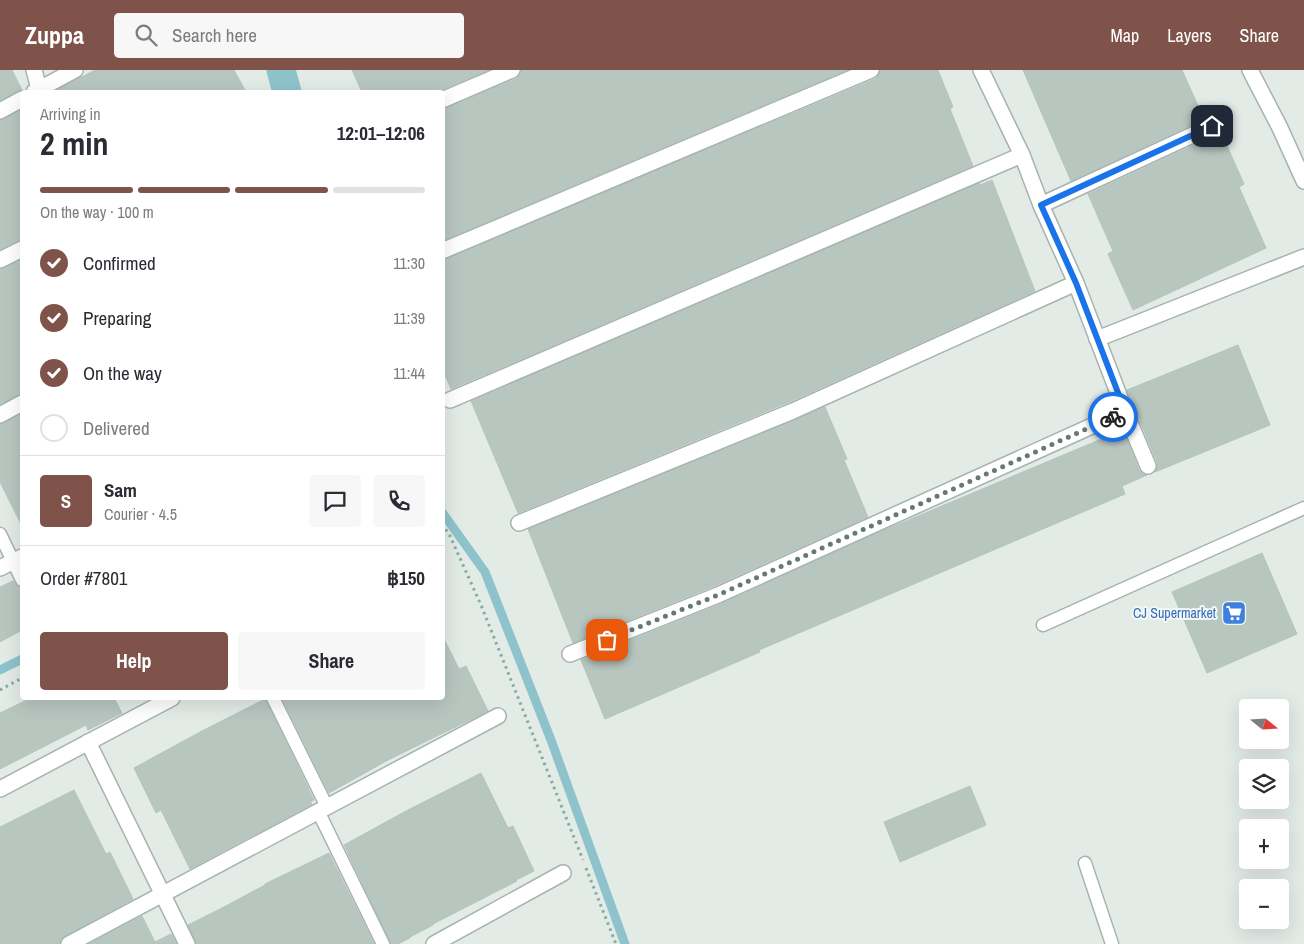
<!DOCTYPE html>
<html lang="en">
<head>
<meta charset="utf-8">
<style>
  body { margin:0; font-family:"Archivo Narrow",sans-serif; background:#f7f7f7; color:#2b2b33; height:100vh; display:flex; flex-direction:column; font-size:19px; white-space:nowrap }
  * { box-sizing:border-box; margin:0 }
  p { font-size:16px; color:#7c7c81 }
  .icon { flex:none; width:28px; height:28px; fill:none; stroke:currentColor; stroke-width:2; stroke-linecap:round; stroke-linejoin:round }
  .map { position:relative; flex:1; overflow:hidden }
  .details { position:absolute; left:20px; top:20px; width:425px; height:610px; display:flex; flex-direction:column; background:#fff; border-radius:5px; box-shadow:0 5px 20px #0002 }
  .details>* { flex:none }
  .needle { width:32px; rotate:108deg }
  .tools { position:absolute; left:1239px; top:629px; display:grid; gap:10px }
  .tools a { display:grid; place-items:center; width:50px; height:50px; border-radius:5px; background:#fff; box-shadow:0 5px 20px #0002; font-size:25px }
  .pin { position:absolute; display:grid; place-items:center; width:42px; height:42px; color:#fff; margin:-21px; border-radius:10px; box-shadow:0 2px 8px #0006 }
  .courier { position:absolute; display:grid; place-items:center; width:50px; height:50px; margin:-25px; border:4px solid #1a73e8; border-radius:50%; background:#fff; color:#222; box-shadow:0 1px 6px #0007 }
  .head em { font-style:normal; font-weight:700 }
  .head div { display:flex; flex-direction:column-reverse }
  .head { display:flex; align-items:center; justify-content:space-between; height:85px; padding:0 20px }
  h1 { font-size:32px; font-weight:700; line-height:38px }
  .bar { display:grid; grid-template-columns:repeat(4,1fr); gap:8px 5px; align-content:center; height:60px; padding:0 20px }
  .bar i { height:6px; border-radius:4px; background:#e1e1e2 }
  .bar .on { background:#7f534a }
  .bar p { grid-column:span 4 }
  .line { display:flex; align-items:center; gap:12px; padding:0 20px; border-top:1px solid #e1e1e2 }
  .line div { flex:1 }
  .round { display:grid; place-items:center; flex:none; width:52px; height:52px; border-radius:5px; background:#f7f7f7 }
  ol { padding:0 20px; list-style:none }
  li { display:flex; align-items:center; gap:15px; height:55px }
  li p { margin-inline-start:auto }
  li .icon { padding:5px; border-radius:50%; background:#7f534a; color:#fff; stroke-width:4 }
  li:last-child { color:#7c7c81 }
  li i { width:28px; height:28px; border:2px solid #e1e1e2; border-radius:50% }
  .primary-button { display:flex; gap:10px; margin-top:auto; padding:10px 20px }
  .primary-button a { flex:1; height:58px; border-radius:5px; background:#7f534a; color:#fff; font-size:20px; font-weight:700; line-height:58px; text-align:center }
  .primary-button a+a { background:#f7f7f7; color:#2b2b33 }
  header { display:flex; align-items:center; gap:30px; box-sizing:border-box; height:70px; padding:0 25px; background:#7f534a; color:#fff }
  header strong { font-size:24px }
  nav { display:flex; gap:28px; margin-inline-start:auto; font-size:18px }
  .search { width:350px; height:45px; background:#f7f7f7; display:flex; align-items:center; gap:12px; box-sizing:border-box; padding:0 18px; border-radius:5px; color:#7c7c81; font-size:19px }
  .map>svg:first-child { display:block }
</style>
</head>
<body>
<header>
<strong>Zuppa</strong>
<div class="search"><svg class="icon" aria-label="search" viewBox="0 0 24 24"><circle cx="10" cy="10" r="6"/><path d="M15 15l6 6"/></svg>Search here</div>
<nav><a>Map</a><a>Layers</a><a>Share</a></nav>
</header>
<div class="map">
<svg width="1304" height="874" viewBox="0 0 1304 874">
  <rect width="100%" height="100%" fill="#e3ebe7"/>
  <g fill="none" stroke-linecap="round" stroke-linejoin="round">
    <g stroke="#8fc3cc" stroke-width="9">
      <path d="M442,442L485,502L551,670L625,874"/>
      <path d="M0,600L22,589"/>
    </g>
    <path stroke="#8fc3cc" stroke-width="29" d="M281,0L287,22"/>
  </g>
  <g fill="#b8c6c0" stroke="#b5c4be">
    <path d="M0,0H12L22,20L0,30Z"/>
    <path d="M95,0H234L246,22H53Z"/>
    <path d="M352,0H488L437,22H362Z"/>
    <path d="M521,0H847L442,171V39L516,9L520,5Z"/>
    <path d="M880,0H938L953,37L950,39L973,96L451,319L442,298V190L875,9L879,5Z"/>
    <path d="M1023,0H1182L1204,49L1071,111Z"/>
    <path d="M22,39V170L0,180V50Z"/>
    <path d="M1220,60L1244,114L1239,117L1266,178L1133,240L1108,184L1113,181L1088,124L1216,65Z"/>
    <path d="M992,110L1035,221L789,332L518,443L471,331L979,113L980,115Z"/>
    <path d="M22,189V324L0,334V199Z"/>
    <path d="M1238,275L1270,355L1155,402L1157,398V392L1127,320Z"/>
    <path d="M825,337L847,389L844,390L868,447L714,516L573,573L528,459Z"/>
    <path d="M22,343V456L0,412V354Z"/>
    <path d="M1123,360L1139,400L1143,404L1147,405L1122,416L1125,424L759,580L760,582L605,649L581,590L721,534L875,464Z"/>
    <path d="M1262,483L1297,564L1207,603L1172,522Z"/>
    <path d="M13,511L17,516L22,518V560L0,572V517Z"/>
    <path d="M442,565L459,599L466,596L488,641L388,690L329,723L282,628H442Z"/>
    <path d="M31,628H114L122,643L88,660L86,655L0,699V643Z"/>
    <path d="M265,629L314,730L310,732L312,734L190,799L161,740L156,743L134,698L200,662Z"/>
    <path d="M481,703L508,758L513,756L534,801L516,810L517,811L433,854V855L410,867V868L398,874H391L344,775L406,741Z"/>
    <path d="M970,716L986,755L900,792L884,752Z"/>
    <path d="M74,720L106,784L110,782L133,829L65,866L61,869L60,874H0V757Z"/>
    <path d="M329,783L374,874H196L188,855L222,838L265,815V814Z"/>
    <path d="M142,846L155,872L171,864L177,874H89Z"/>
  </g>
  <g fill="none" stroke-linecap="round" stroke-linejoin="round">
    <defs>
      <g id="service">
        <path d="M0,464L22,510"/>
        <path d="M1043,555L1304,438"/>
        <path d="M273,628L327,737"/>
        <path d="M318,741L383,874"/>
        <path d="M1085,793L1112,874"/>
      </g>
      <g id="minor">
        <path d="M34,0L39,19"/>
        <path d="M981,0L1022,85L1041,135L1076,213L1125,341L1148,396"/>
        <path d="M1250,0L1280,58L1304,111"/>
        <path d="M34,22L75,0"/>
        <path d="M442,30L512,0"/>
        <path d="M0,41L22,29"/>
        <path d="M1041,135L1212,56"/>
        <path d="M442,181L871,0"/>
        <path d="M0,190L22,179"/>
        <path d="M1097,269L1304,187"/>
        <path d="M450,330L1022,85"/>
        <path d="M0,345L22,333"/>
        <path d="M519,453L793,341L1076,213"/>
        <path d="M0,498L22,487"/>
        <path d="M570,584L718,525L1125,341"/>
        <path d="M88,672L187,874"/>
        <path d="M0,719L172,628"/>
        <path d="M69,874L498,646"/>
        <path d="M434,874L563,803"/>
      </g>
    </defs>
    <use href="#service" stroke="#a6b3ae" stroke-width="15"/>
    <use href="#minor" stroke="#a6b3ae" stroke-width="18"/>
    <g stroke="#86ac9f" stroke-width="3" stroke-dasharray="2.5 4" stroke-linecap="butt">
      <path d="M442,454L450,466L481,535L583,790"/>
      <path d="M0,620L22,608"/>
      <path d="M586,798L616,874"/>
    </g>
    <use href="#service" stroke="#fff" stroke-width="12"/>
    <use href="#minor" stroke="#fff" stroke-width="15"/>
  </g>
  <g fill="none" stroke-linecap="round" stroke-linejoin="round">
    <path stroke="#677973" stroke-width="5" stroke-dasharray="0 9" d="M607,570L718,525L1113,347"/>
    <path stroke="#1a73e8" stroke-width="6" d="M1113,347L1125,341L1076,213L1041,135L1212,56"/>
  </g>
  <defs>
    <symbol id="supermarket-square" viewBox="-11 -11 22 22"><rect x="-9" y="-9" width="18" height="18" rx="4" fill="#3f7fe0" stroke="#f3f8f5"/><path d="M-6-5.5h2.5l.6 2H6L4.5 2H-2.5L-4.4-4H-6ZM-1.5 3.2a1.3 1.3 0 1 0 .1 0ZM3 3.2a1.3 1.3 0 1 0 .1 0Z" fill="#fff"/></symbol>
  </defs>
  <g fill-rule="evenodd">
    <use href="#supermarket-square" x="1220" y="529" width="28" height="28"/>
  </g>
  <g text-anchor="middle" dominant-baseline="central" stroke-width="4" stroke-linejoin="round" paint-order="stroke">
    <g font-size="14" fill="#366cbe" stroke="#f3f8f5" text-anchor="end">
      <text x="1216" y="543">CJ Supermarket</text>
    </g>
  </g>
</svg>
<div class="tools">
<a><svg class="needle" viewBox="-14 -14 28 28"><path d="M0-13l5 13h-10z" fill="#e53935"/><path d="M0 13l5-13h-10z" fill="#7c7c81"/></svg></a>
<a><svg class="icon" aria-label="layers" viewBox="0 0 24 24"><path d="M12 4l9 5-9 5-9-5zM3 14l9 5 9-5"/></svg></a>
<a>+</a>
<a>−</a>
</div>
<div class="pin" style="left:607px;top:570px;background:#ea580c"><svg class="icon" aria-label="bag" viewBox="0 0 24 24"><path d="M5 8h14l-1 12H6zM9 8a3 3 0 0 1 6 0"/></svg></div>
<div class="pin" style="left:1212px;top:56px;background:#1f2937"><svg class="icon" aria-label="home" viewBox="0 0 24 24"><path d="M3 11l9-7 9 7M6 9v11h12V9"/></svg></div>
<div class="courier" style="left:1113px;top:347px"><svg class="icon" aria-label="bike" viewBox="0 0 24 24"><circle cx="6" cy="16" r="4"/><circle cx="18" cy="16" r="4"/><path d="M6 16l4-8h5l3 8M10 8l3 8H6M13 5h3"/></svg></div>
<section class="details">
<div class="head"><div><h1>2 min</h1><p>Arriving in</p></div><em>12:01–12:06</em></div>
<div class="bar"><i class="on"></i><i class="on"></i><i class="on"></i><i></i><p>On the way · 100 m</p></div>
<ol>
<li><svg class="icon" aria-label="check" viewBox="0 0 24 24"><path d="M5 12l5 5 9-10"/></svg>Confirmed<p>11:30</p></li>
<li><svg class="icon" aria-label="check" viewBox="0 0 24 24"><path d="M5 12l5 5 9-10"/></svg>Preparing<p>11:39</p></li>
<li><svg class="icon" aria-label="check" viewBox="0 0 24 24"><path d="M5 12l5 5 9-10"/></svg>On the way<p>11:44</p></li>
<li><i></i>Delivered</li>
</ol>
<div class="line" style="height:90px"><b class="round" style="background:#7f534a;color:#fff">S</b><div><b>Sam</b><p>Courier · 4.5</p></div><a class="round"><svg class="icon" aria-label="chat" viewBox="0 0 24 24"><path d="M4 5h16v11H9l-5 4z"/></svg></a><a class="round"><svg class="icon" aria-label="phone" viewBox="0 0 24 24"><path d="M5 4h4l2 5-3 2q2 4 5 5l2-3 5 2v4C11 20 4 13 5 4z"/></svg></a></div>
<div class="line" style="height:65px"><div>Order #7801</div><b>฿150</b></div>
<div class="primary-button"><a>Help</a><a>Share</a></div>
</section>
</div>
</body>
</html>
